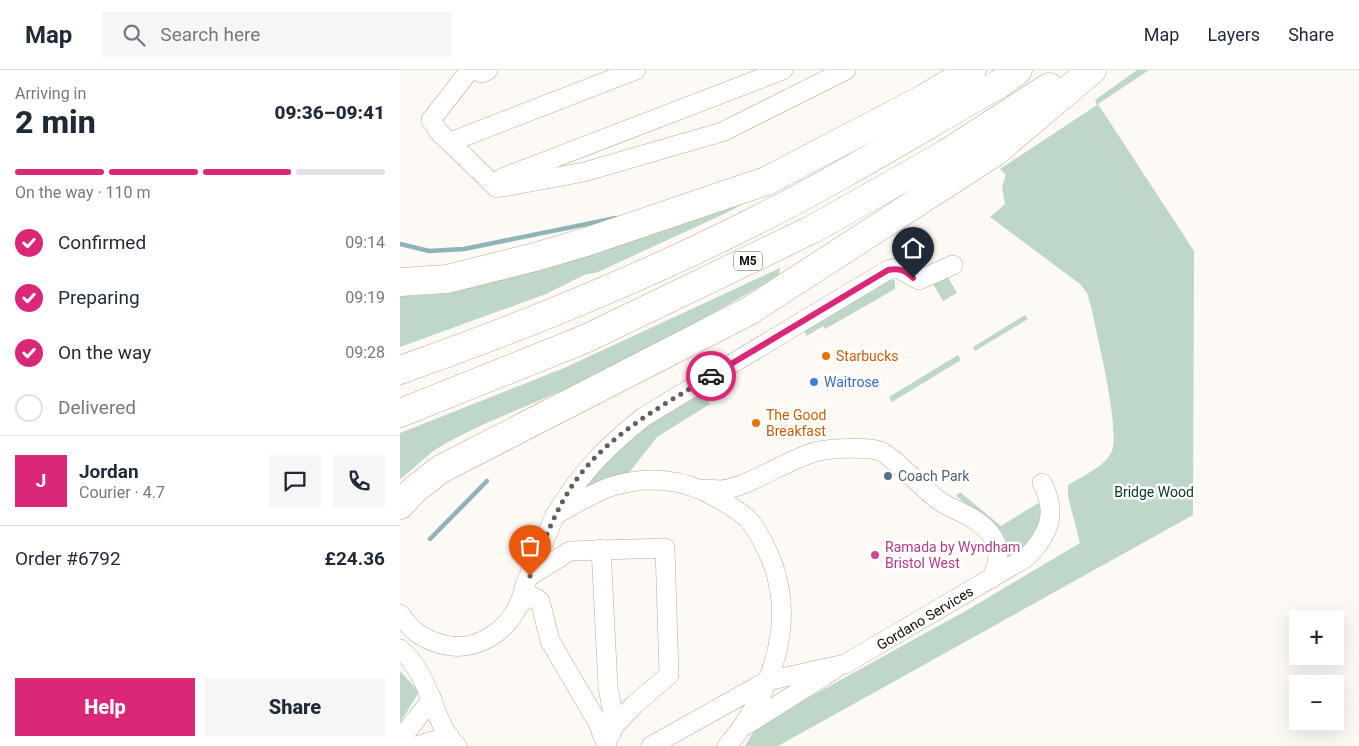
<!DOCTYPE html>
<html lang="en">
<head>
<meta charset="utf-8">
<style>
  body { margin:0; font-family:Roboto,sans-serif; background:#f6f6f7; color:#1f2937; height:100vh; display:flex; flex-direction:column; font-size:19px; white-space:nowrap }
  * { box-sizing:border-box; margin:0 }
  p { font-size:16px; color:#747a83 }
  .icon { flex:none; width:28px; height:28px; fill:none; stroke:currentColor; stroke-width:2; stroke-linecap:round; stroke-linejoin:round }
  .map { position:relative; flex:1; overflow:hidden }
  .sheet { display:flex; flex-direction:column; background:#fff; width:400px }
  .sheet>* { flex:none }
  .buttons { position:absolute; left:889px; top:540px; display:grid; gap:10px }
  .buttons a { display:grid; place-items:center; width:55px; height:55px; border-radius:0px; background:#fff; box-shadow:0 5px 20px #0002; font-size:25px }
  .pin { position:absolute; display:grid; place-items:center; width:42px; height:42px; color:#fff; margin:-51px -21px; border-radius:50% 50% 50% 0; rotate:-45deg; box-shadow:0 0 5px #0007 }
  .pin .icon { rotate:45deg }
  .courier { position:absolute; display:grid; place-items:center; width:50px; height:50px; margin:-25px; border:4px solid #db2777; border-radius:50%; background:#fff; color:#222; box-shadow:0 1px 6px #0007 }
  .headline em { font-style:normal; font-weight:800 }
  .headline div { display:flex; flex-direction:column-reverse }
  .headline { display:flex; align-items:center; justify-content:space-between; height:85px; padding:0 15px }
  h1 { font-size:32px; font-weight:800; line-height:38px }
  .bar { display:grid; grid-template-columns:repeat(4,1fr); gap:8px 5px; align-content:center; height:60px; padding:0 15px }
  .bar i { height:6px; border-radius:4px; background:#e0e1e3 }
  .bar .selected { background:#db2777 }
  .bar p { grid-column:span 4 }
  .line { display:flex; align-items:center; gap:12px; padding:0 15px; border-top:1px solid #e0e1e3 }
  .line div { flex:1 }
  .round { display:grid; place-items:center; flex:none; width:52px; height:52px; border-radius:0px; background:#f6f6f7 }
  ol { padding:0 15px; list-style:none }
  li { display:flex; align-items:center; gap:15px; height:55px }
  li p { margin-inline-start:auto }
  li .icon { padding:5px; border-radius:50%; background:#db2777; color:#fff; stroke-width:4 }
  li:last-child { color:#747a83 }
  li i { width:28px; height:28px; border:2px solid #e0e1e3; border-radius:50% }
  .button { display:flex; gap:10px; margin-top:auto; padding:10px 15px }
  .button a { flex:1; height:58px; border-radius:0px; background:#db2777; color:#fff; font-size:20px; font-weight:800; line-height:58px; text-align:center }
  .button a+a { background:#f6f6f7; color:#1f2937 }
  header { display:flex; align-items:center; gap:30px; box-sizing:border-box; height:70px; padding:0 25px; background:#fff; border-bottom:1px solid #e0e1e3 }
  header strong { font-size:24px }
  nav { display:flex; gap:28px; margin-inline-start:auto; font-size:18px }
  .search { width:350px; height:45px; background:#f6f6f7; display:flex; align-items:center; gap:12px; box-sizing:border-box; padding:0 18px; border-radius:0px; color:#747a83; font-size:19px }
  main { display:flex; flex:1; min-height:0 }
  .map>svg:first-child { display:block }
</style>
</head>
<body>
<header>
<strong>Map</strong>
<div class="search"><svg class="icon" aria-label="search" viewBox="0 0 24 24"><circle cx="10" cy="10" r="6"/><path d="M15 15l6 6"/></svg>Search here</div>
<nav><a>Map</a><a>Layers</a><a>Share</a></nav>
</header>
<main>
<section class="sheet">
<div class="headline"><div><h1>2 min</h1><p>Arriving in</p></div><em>09:36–09:41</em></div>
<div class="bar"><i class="selected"></i><i class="selected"></i><i class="selected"></i><i></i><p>On the way · 110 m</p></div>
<ol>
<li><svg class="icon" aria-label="check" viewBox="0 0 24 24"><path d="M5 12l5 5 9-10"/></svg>Confirmed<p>09:14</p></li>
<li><svg class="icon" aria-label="check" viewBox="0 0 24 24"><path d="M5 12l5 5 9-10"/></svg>Preparing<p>09:19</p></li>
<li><svg class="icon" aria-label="check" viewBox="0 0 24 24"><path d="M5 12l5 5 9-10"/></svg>On the way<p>09:28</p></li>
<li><i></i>Delivered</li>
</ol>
<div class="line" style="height:90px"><b class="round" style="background:#db2777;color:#fff">J</b><div><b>Jordan</b><p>Courier · 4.7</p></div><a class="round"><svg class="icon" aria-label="chat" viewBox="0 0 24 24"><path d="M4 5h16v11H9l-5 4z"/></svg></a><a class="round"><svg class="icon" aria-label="phone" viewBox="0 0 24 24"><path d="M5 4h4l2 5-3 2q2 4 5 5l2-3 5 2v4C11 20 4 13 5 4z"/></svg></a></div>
<div class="line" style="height:65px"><div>Order #6792</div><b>£24.36</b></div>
<div class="button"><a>Help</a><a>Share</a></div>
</section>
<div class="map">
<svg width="959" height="676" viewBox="0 0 959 676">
  <rect width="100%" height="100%" fill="#fdf9f4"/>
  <g fill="#bed7c9">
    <path d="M737,0H749L698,34L794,181L793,445L378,676H345L357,656L569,539L680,473L668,427V415C682,406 703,398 711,383C722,364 696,262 691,236L687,223L680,214L590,147L605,134L602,117L606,105L600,99L697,35L695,30Z"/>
    <path d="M370,120L324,144L198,202L184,205L146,224L0,277V225C46,229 94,211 138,198C217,176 294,151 370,120Z"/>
    <path d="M380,198L379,205C314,244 245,280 176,314C131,336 81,352 38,378C25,386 13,400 0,409V363L164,298Z"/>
    <path d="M547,206L557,223L543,231L533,214Z"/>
    <path d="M489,208L495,211V219L425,259L423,256L407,266L403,259Z"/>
    <path d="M625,245L628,249L575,281L573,277Z"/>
    <path d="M558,285L561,290L492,332L489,327Z"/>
    <path d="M300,317L310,334L257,367L228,404L181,423L212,379Z"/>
    <path d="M560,422L601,456L638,433C649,446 632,472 621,482C618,485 612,487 607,489L588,451L556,426Z"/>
    <path d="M0,601L19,622L0,653Z"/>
  </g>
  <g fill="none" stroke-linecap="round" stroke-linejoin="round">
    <g stroke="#8db4b9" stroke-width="4.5">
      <path d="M0,174L29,181L64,179L216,148"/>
      <path d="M30,469L87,411"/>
    </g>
    <defs>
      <g id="minor">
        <path d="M70,0L31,50L38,61L97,118L184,102L322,62L446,0"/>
        <path d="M76,0L82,3L88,0"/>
        <path d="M50,72L236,0"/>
        <path d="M102,108L383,0"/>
        <path d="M302,419C308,419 315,420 321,420C348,418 388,388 419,381C433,378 467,377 480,381C491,385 525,420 538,430C554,441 576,446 589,462C602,477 599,491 592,508"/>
        <path d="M156,444C179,404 209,374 245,346L488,200L497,198L519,210L553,195"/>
        <path d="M201,479L208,617L215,655L206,673"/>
        <path d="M130,506L170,481L265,478L269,605L235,634L215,655"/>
        <path d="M119,534L132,526L140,531L150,571L198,653L207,676"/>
        <path d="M0,544C12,562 24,570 45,575C76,582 107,562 119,534C122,528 123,521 125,515C136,492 145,469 155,445C174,435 193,422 213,416C247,405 284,409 315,427C326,433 338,440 347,448C357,459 364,473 370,487C398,552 371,625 327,676"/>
        <path d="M0,579C31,604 33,655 57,676"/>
        <path d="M346,655L435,599"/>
        <path d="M0,670L32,629"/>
        <path d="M16,676L49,666"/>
        <path d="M251,676L367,611L445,594L627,487C649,465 658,442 642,413"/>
      </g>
      <g id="highway">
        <path d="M0,212L47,209L135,187L186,172L366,111L523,29L572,0"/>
        <path d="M0,300C122,257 240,209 355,151C439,109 518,60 599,14L618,0"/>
        <path d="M0,343L185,269L413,159L544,85L649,17"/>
        <path d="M0,435L15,419L41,399L349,241L595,82L692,0"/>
      </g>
    </defs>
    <use href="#minor" stroke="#beaa95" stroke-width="20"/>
    <use href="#highway" stroke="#beaa95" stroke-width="29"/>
    <use href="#minor" stroke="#fff" stroke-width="19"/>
    <use href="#highway" stroke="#fff" stroke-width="28"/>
  </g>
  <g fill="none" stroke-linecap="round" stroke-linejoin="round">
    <path stroke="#655f59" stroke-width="5" stroke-dasharray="0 9" d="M130,506C142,476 153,446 170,419C203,367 260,337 311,306"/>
    <path stroke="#db2777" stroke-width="6" d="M311,306L488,200C499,198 505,200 513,208"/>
  </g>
  <g fill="#e8710a" stroke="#fff" stroke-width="2">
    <circle cx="426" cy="286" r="5"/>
    <circle cx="356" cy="353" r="5"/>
  </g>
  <circle fill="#3f7fe0" stroke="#fff" stroke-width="2" cx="414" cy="312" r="5"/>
  <circle fill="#5c6f8a" stroke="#fff" stroke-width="2" cx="488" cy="406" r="5"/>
  <circle fill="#d1479c" stroke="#fff" stroke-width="2" cx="475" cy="485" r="5"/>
  <g text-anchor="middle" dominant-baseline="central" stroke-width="5" stroke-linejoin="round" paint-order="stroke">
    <rect fill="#fff" stroke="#5a5550" stroke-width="1" x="334" y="181.5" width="28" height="19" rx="4"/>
    <g font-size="12" font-weight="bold" fill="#130c05">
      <text x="348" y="191">M5</text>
    </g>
    <g font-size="14" fill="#c56008" stroke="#fff" text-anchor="start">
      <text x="436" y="286">Starbucks</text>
      <text x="366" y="345">The Good<tspan x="366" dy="16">Breakfast</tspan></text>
    </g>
    <g font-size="14" fill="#366cbe" stroke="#fff" text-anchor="start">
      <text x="424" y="312">Waitrose</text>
    </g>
    <g font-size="14" fill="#4e5e75" stroke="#fff" text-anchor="start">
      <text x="498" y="406">Coach Park</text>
    </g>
    <g font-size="14" fill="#0a3624" stroke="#fff">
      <text x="754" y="422">Bridge Wood</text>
    </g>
    <g font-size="14" fill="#b23c85" stroke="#fff" text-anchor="start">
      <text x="485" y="477">Ramada by Wyndham<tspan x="485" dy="16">Bristol West</tspan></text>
    </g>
    <g font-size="14" fill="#130c05" stroke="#fff">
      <text transform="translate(525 548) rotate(-31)">Gordano Services</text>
    </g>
  </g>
</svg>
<div class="buttons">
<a>+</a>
<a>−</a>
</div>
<div class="pin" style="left:130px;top:506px;background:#ea580c"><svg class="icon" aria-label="bag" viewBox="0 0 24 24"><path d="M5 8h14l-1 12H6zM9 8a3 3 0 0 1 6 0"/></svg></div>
<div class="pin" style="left:513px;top:208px;background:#1f2937"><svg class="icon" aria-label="home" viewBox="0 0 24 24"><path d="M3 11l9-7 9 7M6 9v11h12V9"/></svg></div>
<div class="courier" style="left:311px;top:306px"><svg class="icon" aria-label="car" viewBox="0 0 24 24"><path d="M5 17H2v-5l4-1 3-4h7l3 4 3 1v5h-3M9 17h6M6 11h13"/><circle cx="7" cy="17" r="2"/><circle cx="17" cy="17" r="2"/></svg></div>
</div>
</main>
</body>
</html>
